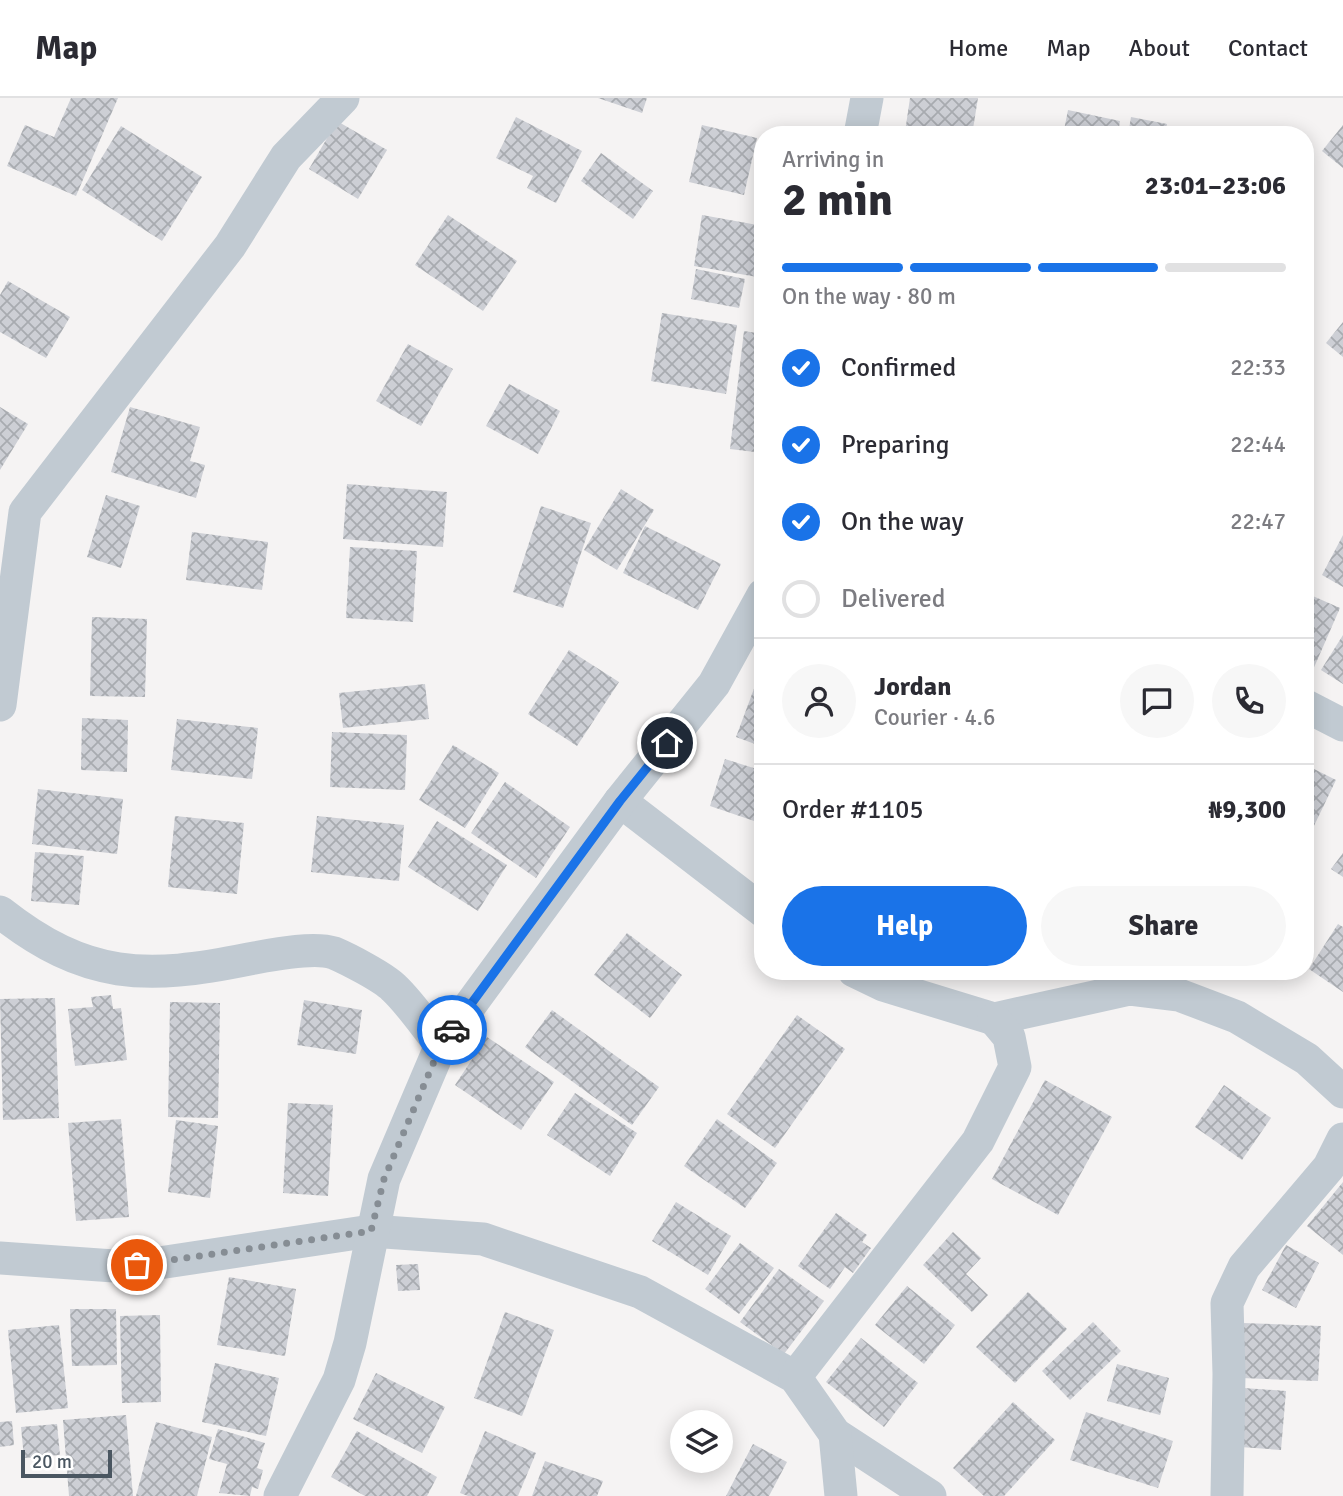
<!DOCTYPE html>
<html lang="en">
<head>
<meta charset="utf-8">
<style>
  body { margin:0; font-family:Signika,sans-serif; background:#f7f7f7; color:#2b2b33; height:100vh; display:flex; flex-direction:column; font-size:26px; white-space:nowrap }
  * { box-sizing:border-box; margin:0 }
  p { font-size:23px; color:#7c7c81 }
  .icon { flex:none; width:38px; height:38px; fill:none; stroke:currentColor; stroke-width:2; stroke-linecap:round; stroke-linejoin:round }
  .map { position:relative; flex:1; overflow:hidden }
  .details { position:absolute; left:754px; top:28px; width:560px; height:854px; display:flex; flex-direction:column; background:#fff; border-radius:28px; box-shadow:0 4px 18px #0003 }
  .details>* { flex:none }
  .tools { position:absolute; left:670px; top:1312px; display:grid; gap:14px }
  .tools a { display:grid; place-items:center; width:63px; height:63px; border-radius:50%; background:#fff; box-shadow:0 4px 18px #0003; font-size:35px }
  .scale { position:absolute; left:21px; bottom:18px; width:91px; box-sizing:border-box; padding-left:7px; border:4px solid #4a5661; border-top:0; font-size:19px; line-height:24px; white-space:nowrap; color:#4a5661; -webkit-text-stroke:5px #fff; paint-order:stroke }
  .pin { position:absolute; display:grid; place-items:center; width:60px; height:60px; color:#fff; margin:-30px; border:4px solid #fff; border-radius:50%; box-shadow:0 2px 7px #0007 }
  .courier { position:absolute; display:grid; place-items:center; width:70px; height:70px; margin:-35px; border:5px solid #1a73e8; border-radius:50%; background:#fff; color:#222; box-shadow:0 2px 9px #0007 }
  .head em { font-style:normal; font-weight:700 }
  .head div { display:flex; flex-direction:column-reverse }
  .head { display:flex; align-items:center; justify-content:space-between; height:119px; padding:0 28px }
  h1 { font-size:46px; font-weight:700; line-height:52px }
  .bar { display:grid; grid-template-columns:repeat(4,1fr); gap:10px 7px; align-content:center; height:84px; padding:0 28px }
  .bar i { height:9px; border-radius:5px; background:#e1e1e2 }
  .bar .on { background:#1a73e8 }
  .bar p { grid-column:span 4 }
  .line { display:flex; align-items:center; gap:18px; padding:0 28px; border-top:2px solid #e1e1e2 }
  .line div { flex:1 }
  .round { display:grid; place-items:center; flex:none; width:74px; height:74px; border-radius:37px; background:#f7f7f7 }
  ol { padding:0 28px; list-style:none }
  li { display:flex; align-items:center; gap:21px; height:77px }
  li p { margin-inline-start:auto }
  li .icon { padding:7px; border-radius:50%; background:#1a73e8; color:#fff; stroke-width:4 }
  li:last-child { color:#7c7c81 }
  li i { width:38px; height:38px; border:4px solid #e1e1e2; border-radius:50% }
  .button { display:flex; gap:14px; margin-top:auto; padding:14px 28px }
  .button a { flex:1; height:80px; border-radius:42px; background:#1a73e8; color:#fff; font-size:28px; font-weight:700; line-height:80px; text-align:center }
  .button a+a { background:#f7f7f7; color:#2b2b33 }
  header { display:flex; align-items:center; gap:42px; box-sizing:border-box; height:98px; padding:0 35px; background:#fff; border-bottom:2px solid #e1e1e2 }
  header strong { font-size:33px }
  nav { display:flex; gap:38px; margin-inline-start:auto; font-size:24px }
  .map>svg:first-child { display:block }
</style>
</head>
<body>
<header>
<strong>Map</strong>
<nav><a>Home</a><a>Map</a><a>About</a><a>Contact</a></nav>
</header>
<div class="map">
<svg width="1343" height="1398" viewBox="0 0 1343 1398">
  <defs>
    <pattern id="building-cross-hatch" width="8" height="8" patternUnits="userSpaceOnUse" patternTransform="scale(1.75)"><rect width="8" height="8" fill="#cdcfd5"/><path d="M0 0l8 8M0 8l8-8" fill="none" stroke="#a8abb0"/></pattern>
  </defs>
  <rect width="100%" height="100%" fill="#f5f3f3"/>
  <g fill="url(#building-cross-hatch)">
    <path d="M71,0H118L76,98L7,68L25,27L54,39Z"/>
    <path d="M598,0H647L642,15Z"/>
    <path d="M910,0H978L972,37L905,34Z"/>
    <path d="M1068,12L1120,23L1118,37H1063Z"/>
    <path d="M516,19L582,53L556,105L527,90L533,78L496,60Z"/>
    <path d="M1131,19L1167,26L1165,37H1128Z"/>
    <path d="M337,23L387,52L358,101L309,71Z"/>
    <path d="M702,27L757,40L744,97L689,84Z"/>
    <path d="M1343,27V70L1322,53Z"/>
    <path d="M121,28L202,79L162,143L82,92Z"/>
    <path d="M601,55L653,93L633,121L581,83Z"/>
    <path d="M448,117L517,163L483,213L415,167Z"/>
    <path d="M702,117L763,128V180L694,168Z"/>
    <path d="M696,171L745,181L739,210L691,201Z"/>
    <path d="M8,183L70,219L46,260L0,234V197Z"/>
    <path d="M662,215L737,227L726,296L651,283Z"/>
    <path d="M1343,224V259L1326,245Z"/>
    <path d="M744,233L763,236V355L730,351Z"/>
    <path d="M408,246L453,271L421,328L376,303Z"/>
    <path d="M509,286L560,313L538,356L486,328Z"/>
    <path d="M0,309L28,326L0,372Z"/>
    <path d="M130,309L200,329L190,363L205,367L196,400L111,374Z"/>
    <path d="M347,386L447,394L443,449L343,441Z"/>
    <path d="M621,391L654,412L617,472L584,452Z"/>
    <path d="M106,397L140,408L121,470L87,459Z"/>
    <path d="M541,408L591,425L563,510L513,494Z"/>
    <path d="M645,428L721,466L698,512L623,475Z"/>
    <path d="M192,434L268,444L262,492L186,482Z"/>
    <path d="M1343,437V489L1322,477Z"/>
    <path d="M350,449L417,453L413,524L346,520Z"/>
    <path d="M1306,495L1340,510L1312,574L1306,572Z"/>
    <path d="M92,519L147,521L145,599L90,598Z"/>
    <path d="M1343,537V586L1321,572Z"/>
    <path d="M569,552L619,584L577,648L528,616Z"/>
    <path d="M425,586L429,621L343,630L339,595Z"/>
    <path d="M755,588L763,591V649L736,639Z"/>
    <path d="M82,620L128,622L127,674L81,672Z"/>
    <path d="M177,621L258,630L252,681L171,672Z"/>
    <path d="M332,634L407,637L405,692L330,689Z"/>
    <path d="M453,647L499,675L465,730L419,702Z"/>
    <path d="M725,661L763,673V726L710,708Z"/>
    <path d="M1306,667L1336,682L1312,732L1306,729Z"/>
    <path d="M505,684L570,729L536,780L471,735Z"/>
    <path d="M38,691L123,701L117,756L32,746Z"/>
    <path d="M175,718L244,725L237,796L168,789Z"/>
    <path d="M317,718L404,727L399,783L311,774Z"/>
    <path d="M437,723L507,767L478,813L408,769Z"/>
    <path d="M35,754L84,758L79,807L31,803Z"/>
    <path d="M1343,755V779L1331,771Z"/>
    <path d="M1338,826L1343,829V894L1309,871Z"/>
    <path d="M627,835L682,877L650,920L594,877Z"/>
    <path d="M111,897L113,911L121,910L127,962L75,968L68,911L93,909L91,899Z"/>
    <path d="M55,900L59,1020L3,1022L0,901Z"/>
    <path d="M304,902L362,912L356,956L297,947Z"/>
    <path d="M170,904L220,905L218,1020L168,1019Z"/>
    <path d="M552,912L659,989L632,1027L525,949Z"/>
    <path d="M797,917L845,951L775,1050L727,1016Z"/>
    <path d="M487,939L554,984L521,1032L455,987Z"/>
    <path d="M1045,982L1112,1019L1058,1117L992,1081Z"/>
    <path d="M1224,987L1271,1020L1242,1062L1195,1029Z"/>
    <path d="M575,995L637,1035L610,1078L547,1037Z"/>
    <path d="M288,1005L333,1007L328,1098L283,1095Z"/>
    <path d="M121,1021L129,1119L76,1123L68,1025Z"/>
    <path d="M717,1021L777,1065L745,1110L684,1068Z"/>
    <path d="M176,1022L218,1028L210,1100L168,1094Z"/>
    <path d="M1343,1084V1157L1307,1128Z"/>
    <path d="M676,1104L731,1138L708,1177L652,1143Z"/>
    <path d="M836,1115L867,1137L862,1144L871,1150L853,1175L845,1169L830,1191L798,1168Z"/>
    <path d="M953,1134L981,1160L966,1176L988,1197L972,1214L923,1167Z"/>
    <path d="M740,1145L774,1170L739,1216L705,1191Z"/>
    <path d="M1286,1147L1319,1165L1296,1210L1262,1192Z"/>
    <path d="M418,1166L420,1192L398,1193L396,1167Z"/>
    <path d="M779,1171L824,1203L784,1256L740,1224Z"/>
    <path d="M229,1179L296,1191L285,1258L217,1247Z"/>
    <path d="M907,1188L955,1227L924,1266L875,1227Z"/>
    <path d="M1028,1194L1067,1231L1015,1285L976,1249Z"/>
    <path d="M70,1211H116L117,1267L72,1268Z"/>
    <path d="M505,1214L554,1232L522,1318L474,1300Z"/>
    <path d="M160,1217L161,1304L122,1305L120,1218Z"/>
    <path d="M1093,1224L1121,1253L1070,1302L1042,1273Z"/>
    <path d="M1243,1225L1321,1228L1318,1283L1241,1280Z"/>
    <path d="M59,1227L68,1310L16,1315L8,1232Z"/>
    <path d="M861,1240L918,1285L884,1329L826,1284Z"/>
    <path d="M215,1265L279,1280L266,1338L202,1324Z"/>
    <path d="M1117,1266L1169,1280L1160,1317L1107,1303Z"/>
    <path d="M376,1275L445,1309L422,1355L353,1321Z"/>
    <path d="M1244,1290L1286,1293L1281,1352L1240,1349Z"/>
    <path d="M1013,1304L1055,1342L1004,1398H984L953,1370Z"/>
    <path d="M1086,1314L1173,1343L1158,1390L1070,1362Z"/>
    <path d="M126,1317L133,1398H69L63,1322Z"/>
    <path d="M12,1323L14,1347L0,1349V1324Z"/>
    <path d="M156,1324L212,1339L197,1398H136Z"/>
    <path d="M57,1326L60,1357L24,1360L21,1329Z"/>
    <path d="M218,1331L265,1345L257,1370L263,1372L258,1391L252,1389L250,1398L219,1395L227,1366L209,1361Z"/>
    <path d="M357,1333L437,1379L427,1398H365L331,1379Z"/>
    <path d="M485,1333L536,1355L518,1398H468L460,1395Z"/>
    <path d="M753,1346L787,1364L769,1398H726Z"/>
    <path d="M545,1363L603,1383L597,1398H532Z"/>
  </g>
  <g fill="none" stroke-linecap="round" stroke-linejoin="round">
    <g stroke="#c1cad2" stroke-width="33">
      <path d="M860,37L867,0"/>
      <path d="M0,607L25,414L230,148L286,59L343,0"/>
      <path d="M1306,608L1343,627"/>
      <path d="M620,703L763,813"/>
      <path d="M0,814C86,882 146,882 249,861C271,857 313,848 334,855C348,861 383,879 394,890C411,906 426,929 441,947"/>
      <path d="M854,873L883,887L994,921L1130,891L1179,897L1237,919L1307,961L1343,994"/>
      <path d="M0,1160L114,1168L159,1165L371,1133L483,1141L640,1194L795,1279L835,1336L930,1398"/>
      <path d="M795,1279L978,1043L1015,969L1009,939L994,921"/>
      <path d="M835,1336L841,1398"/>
      <path d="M280,1398L339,1282L350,1245L384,1081L441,947L620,703L714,586L763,497"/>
      <path d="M1227,1398L1229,1276L1227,1205L1244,1169L1329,1069L1343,1041"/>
    </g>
  </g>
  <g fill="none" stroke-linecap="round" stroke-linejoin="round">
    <path stroke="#868d94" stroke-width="7" stroke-dasharray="0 12.6" d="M137,1167L371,1133L384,1081L441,947L452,932"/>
    <path stroke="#1a73e8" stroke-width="9" d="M452,932L620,703L667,645"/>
  </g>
</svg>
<div class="tools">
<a><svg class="icon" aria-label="layers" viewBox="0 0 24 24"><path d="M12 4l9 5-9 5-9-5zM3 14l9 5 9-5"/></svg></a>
</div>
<div class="scale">20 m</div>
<div class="pin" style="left:137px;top:1167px;background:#ea580c"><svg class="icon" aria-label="bag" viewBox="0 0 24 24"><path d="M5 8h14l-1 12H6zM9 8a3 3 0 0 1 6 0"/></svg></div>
<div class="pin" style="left:667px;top:645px;background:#1f2937"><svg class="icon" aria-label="home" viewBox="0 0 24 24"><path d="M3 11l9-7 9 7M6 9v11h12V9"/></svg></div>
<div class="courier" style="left:452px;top:932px"><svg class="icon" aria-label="car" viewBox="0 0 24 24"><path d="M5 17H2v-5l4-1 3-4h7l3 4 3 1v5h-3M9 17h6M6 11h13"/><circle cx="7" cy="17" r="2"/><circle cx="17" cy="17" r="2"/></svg></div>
<section class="details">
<div class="head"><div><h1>2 min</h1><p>Arriving in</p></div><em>23:01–23:06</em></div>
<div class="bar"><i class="on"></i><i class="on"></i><i class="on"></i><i></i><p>On the way · 80 m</p></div>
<ol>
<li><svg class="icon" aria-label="check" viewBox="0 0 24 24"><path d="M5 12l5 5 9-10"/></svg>Confirmed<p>22:33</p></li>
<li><svg class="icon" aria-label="check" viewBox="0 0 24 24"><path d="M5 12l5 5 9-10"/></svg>Preparing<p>22:44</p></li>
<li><svg class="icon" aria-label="check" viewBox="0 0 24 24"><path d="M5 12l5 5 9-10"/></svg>On the way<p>22:47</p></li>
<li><i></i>Delivered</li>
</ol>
<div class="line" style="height:126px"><a class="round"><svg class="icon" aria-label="person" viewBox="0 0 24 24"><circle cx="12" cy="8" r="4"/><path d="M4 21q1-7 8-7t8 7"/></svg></a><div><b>Jordan</b><p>Courier · 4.6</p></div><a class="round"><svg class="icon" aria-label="chat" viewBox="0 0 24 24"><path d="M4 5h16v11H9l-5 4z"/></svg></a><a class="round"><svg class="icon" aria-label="phone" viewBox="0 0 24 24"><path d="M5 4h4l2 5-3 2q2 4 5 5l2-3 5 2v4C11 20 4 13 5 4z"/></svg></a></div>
<div class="line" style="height:91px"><div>Order #1105</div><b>₦9,300</b></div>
<div class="button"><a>Help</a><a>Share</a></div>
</section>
</div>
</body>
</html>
